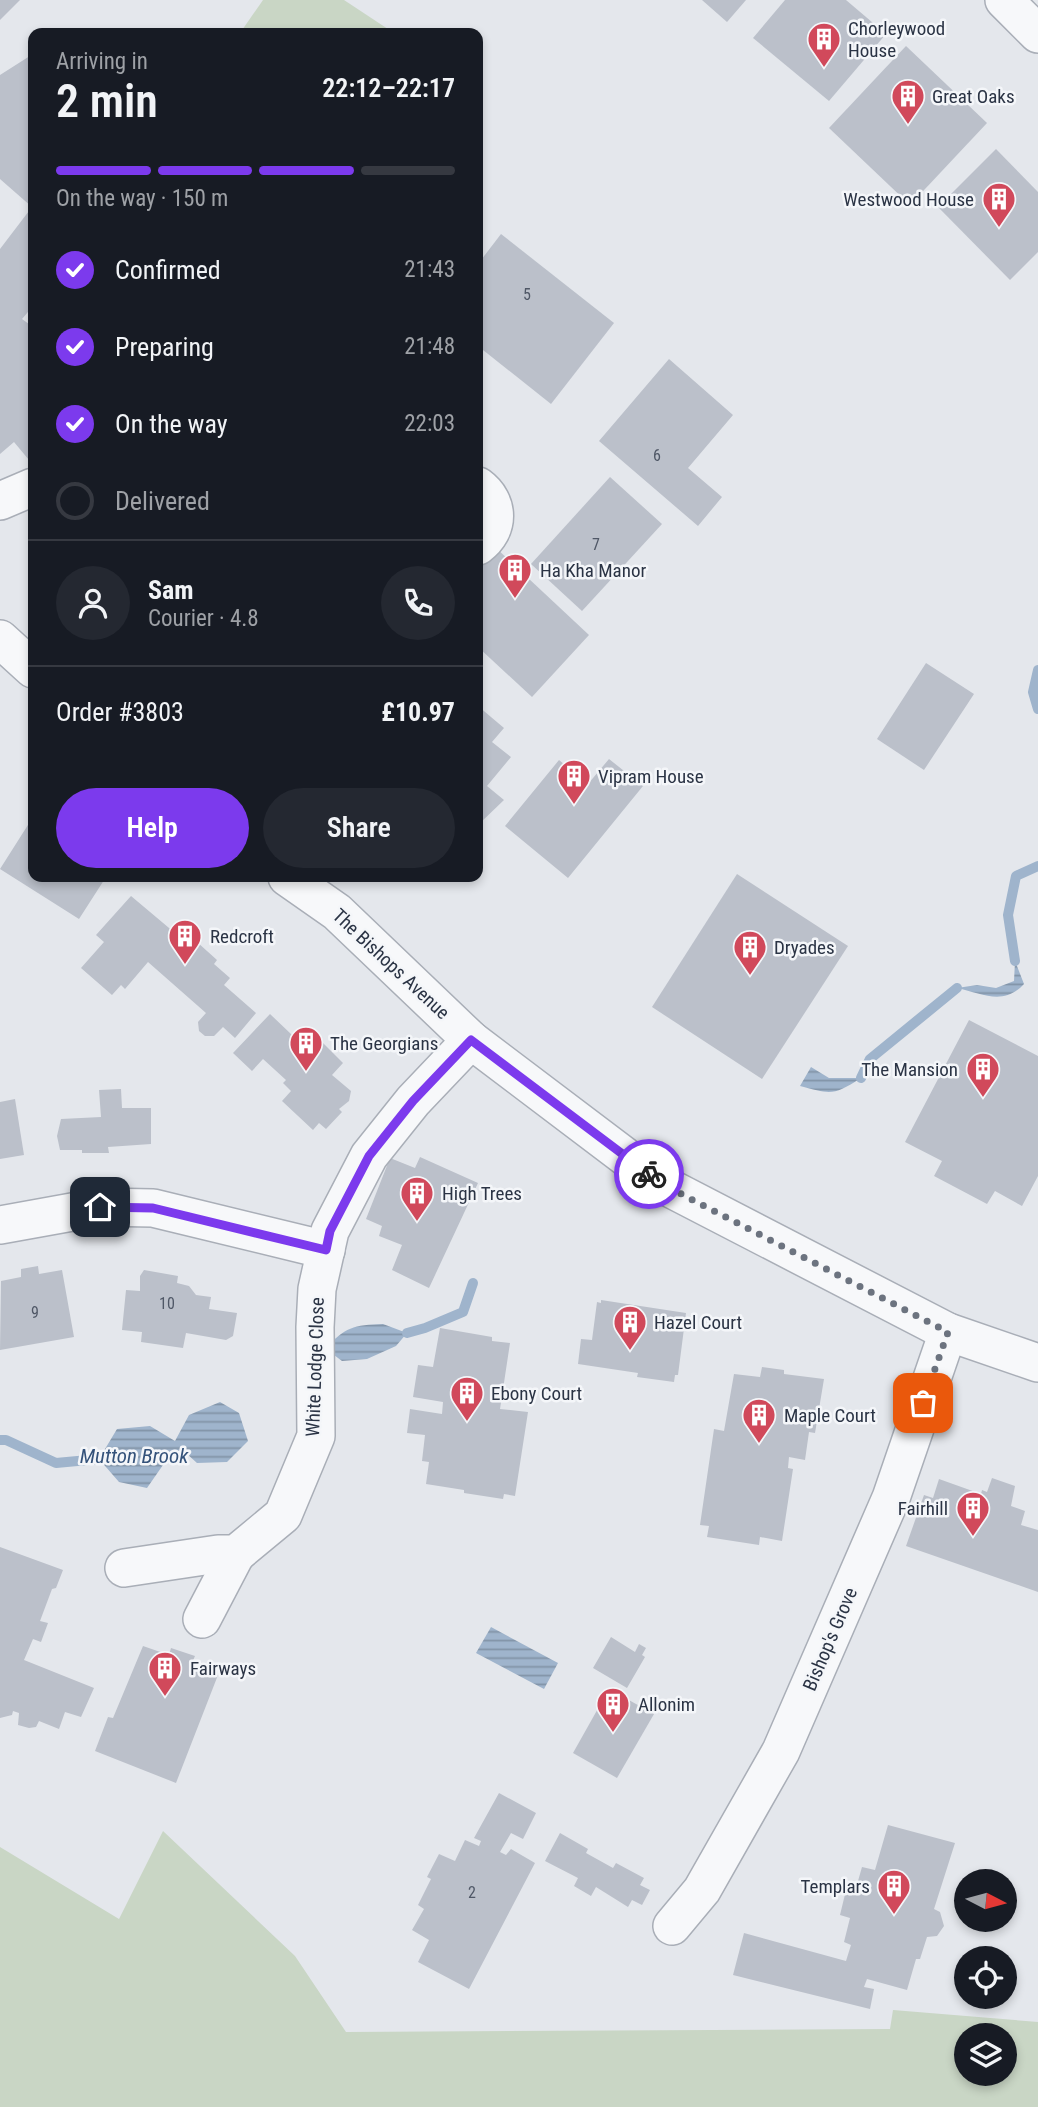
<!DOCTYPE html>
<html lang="en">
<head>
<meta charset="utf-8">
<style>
  body { margin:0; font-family:"Roboto Condensed",sans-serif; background:#242831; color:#f1f3f6; height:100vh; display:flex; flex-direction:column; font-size:26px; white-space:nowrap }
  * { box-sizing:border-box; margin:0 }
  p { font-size:23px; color:#9ea1a6 }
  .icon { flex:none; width:38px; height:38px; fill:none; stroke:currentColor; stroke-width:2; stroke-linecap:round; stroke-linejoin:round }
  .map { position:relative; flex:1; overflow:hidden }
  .drawer { position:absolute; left:28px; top:28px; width:455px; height:854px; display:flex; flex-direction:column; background:#171b24; border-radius:14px; box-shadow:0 4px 10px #0003 }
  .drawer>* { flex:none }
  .needle { width:46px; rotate:96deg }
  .buttons { position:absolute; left:954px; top:1869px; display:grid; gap:14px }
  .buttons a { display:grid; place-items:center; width:63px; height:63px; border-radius:50%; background:#171b24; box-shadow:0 4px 10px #0003; font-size:35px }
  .pin { position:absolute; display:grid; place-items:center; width:60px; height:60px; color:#fff; margin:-30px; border-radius:14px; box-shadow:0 4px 10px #0006 }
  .courier { position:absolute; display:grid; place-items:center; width:70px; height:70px; margin:-35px; border:5px solid #7c3aed; border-radius:50%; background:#fff; color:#222; box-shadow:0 2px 9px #0007 }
  .head em { font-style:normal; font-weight:600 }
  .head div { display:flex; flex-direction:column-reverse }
  .head { display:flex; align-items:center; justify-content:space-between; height:119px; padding:0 28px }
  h1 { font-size:46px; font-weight:600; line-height:52px }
  .bar { display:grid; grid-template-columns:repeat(4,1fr); gap:10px 7px; align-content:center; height:84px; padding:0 28px }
  .bar i { height:9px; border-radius:5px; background:#363941 }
  .bar .selected { background:#7c3aed }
  .bar p { grid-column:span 4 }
  .line { display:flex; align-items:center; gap:18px; padding:0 28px; border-top:2px solid #363941 }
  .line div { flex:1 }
  .round { display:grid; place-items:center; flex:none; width:74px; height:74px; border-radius:37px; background:#242831 }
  ol { padding:0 28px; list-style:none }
  li { display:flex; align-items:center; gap:21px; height:77px }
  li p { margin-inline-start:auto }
  li .icon { padding:7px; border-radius:50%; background:#7c3aed; color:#fff; stroke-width:4 }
  li:last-child { color:#9ea1a6 }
  li i { width:38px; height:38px; border:4px solid #363941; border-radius:50% }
  .cta { display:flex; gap:14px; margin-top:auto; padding:14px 28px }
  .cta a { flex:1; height:80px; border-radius:42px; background:#7c3aed; color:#fff; font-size:28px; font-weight:600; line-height:80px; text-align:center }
  .cta a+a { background:#242831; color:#f1f3f6 }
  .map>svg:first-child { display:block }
</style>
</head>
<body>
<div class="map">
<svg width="1038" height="2107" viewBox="0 0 1038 2107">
  <defs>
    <pattern id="water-rules" width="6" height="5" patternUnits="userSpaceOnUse" patternTransform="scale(1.75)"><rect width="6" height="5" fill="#9fb4cc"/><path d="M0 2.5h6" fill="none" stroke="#8293a7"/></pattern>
  </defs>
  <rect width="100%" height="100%" fill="#e4e7ec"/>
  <g fill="#c9d6c5" fill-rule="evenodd">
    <path d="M263,0H344L394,33H240Z"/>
    <path d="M163,1831L295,1956L346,2032L890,2029L893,2010L1038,2022V2107H0V1847L119,1919ZM966,2035H1004V2074H966Z"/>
  </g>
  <g fill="url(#water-rules)">
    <path d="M1015,961L1024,984C1004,1006 983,994 957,988L977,985L996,988L1014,981Z"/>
    <path d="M811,1067L829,1078H861C833,1096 831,1094 800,1086Z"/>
    <path d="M383,1324L407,1333L396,1346L367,1359L342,1361L326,1349C344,1327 354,1325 383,1324Z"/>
    <path d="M220,1402L239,1413L248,1441L227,1462L197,1463L187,1454L163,1465L147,1488L119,1482L99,1459L117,1429L150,1426L175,1441L189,1415Z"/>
    <path d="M491,1627L558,1663L544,1689L476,1653Z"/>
  </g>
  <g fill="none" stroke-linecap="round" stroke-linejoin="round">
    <g stroke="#9fb4cc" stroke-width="10">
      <path d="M1038,670L1033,692L1038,709"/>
      <path d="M1015,961L1008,915L1016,876L1038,866"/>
      <path d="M861,1078L870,1059L957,988"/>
      <path d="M407,1333L425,1328L463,1312L473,1283"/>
      <path d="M0,1440H6L56,1463L99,1459"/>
    </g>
  </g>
  <g fill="#bbc0ca">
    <path d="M0,0H20L0,20Z"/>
    <path d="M702,0H746L727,22Z"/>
    <path d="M785,0H846L886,34L829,101L753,38Z"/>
    <path d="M906,46L987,123L910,205L829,128Z"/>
    <path d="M33,54V306L22,319L33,327V456L29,460L14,442L0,454V249L32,207L0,179V75Z"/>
    <path d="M996,149L1038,192V252L1010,280L938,207Z"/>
    <path d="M501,234L614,323L551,404L478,346V264Z"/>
    <path d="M669,359L733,415L688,468L722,497L698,526L599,441Z"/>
    <path d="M610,477L662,524L582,611L531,564Z"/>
    <path d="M495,547L589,635L532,697L478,647V566Z"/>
    <path d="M926,663L974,694L924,770L877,739Z"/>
    <path d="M478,706L504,728L492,742L511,757L487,786L504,800L478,825Z"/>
    <path d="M609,759L643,786L568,878L505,826L559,760L588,784Z"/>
    <path d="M33,817V877H106L79,919L0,869Z"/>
    <path d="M737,874L848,946L762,1079L652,1007Z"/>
    <path d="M131,896L175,933L178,929L195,945L197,942L217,960L214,964L230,978L224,985L256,1013L235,1038L223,1027L214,1036H205L199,1031L198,1022L206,1013L148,962L125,989L121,985L112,995L81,968L104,942L96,935Z"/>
    <path d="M270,1014L312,1054L323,1043L343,1063L332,1075L351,1091L349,1101L339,1109L342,1112L326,1129L319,1123L313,1130L282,1101L291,1091L283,1083L286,1080L263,1059L252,1071L233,1053Z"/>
    <path d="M969,1020L1038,1056V1176L1022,1206L995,1191L987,1204L934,1176L942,1161L905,1142Z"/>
    <path d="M121,1089L122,1108H151V1144L108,1147L109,1153H82V1150H60L57,1136L61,1119L101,1117L99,1090Z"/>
    <path d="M15,1099L24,1155L0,1159V1102Z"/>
    <path d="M420,1157L478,1183L429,1288L392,1270L402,1245L379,1236L382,1226L366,1219L390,1158L415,1168Z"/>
    <path d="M38,1266L39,1274L62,1270L74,1337L0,1350L1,1281L21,1277V1269Z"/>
    <path d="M144,1270L178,1276L177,1283L189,1286L196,1295L211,1297L209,1309L237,1313L233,1336L226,1340L186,1333L183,1348L141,1342L142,1332L122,1330L126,1290L140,1291V1276Z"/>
    <path d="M601,1300L686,1313L678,1375H675L674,1382L637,1377L638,1373L578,1364L581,1339L592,1340L597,1302L601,1303Z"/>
    <path d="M440,1328L492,1337V1341L510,1343L500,1409L528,1412L515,1496L504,1494L503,1499L464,1493V1490L426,1484L429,1462L422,1461L425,1435L407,1433L410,1409L442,1414L443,1402L413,1397L418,1365L433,1367Z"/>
    <path d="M762,1367L784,1370V1374L824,1379L815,1433L809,1432L805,1460L789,1457L788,1468L793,1469L782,1541L760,1537L759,1545L707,1537L709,1526L700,1525L714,1429L724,1431L734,1374L760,1377Z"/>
    <path d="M992,1478L1015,1486L1011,1506L1025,1511L1021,1525L1038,1530V1592L906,1546L924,1495L933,1498L939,1479L981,1494L982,1490L987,1492Z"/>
    <path d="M0,1547L63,1570L56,1588L52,1589L40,1621L48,1623L41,1642L33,1639L24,1660L94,1688L81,1717L65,1712L59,1729L39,1721L36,1727L29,1728L18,1725L19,1713L13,1711L12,1715L0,1718Z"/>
    <path d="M611,1637L635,1652L639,1644L646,1648L642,1655L645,1657L627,1688L593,1668Z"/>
    <path d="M143,1646L169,1655L171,1648L195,1656L191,1665L218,1675L176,1783L95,1751L108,1717L113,1718Z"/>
    <path d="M609,1689L654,1714L617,1778L573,1753Z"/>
    <path d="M499,1793L536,1813L523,1839L511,1833L500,1852L506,1855L511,1849L535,1863L469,1989L418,1962L429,1940L412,1930L424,1909L418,1905L431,1879L427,1877L439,1854L455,1861L465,1840L479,1846L481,1841L474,1838Z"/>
    <path d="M888,1825L955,1843L934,1909L940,1912L944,1926L937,1936L927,1937L920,1959H916L907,1990L867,1979L864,1987L874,1989L870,2009L733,1975L744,1933L846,1961L851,1945L844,1942L850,1918L840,1915L847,1886L856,1888L862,1867L875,1870Z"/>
    <path d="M560,1833L588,1849L586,1853L613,1868L616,1863L644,1878L640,1885L650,1890L642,1905L632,1900L628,1907L596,1887L591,1896L574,1886L578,1878L545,1861Z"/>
  </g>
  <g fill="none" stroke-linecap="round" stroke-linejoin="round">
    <defs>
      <g id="minor">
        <path d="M1004,0L1038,34"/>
        <path d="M478,486C500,502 500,530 478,546"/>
        <path d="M0,501L33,487"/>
        <path d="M0,639L33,669"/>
        <path d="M287,877L337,912L471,1040L660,1183L948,1332L1038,1363"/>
        <path d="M0,1225L100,1207L153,1208L326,1250"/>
        <path d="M124,1568L218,1554H236L283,1515L316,1436L315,1327L317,1289L330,1231L369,1156L413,1101L471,1040"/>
        <path d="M202,1619L236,1554"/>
        <path d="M672,1926L702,1890L781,1751L891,1498L948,1332"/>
      </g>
    </defs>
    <use href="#minor" stroke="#a9aeb7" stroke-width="40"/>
    <use href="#minor" stroke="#f7f8fa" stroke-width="37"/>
  </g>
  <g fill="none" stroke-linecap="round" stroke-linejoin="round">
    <path stroke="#6c737f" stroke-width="7" stroke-dasharray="0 12.6" d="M649,1174L660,1183L948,1332L923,1403"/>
    <path stroke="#7c3aed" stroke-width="9" d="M100,1207L153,1208L326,1250L330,1231L369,1156L413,1101L471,1040L649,1174"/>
  </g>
  <defs>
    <symbol id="building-pin" viewBox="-11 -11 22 30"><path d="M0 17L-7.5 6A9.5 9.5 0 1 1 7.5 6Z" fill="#d1495b" stroke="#f4f6f9"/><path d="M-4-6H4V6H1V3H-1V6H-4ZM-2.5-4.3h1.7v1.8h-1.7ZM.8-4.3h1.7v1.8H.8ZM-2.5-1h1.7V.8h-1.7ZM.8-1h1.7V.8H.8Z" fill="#fff"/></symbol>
  </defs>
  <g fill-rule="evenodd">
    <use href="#building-pin" x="805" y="20" width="38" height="52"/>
    <use href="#building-pin" x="889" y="77" width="38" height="52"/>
    <use href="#building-pin" x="980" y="180" width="38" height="52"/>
    <use href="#building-pin" x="496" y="551" width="38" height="52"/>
    <use href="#building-pin" x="555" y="757" width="38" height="52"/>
    <use href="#building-pin" x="166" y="917" width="38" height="52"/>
    <use href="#building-pin" x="731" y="928" width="38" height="52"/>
    <use href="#building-pin" x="287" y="1024" width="38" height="52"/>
    <use href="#building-pin" x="964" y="1050" width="38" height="52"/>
    <use href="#building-pin" x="398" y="1174" width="38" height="52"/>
    <use href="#building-pin" x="611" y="1303" width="38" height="52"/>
    <use href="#building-pin" x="448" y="1374" width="38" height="52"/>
    <use href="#building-pin" x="740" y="1396" width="38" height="52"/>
    <use href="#building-pin" x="954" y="1489" width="38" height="52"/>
    <use href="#building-pin" x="146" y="1649" width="38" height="52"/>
    <use href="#building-pin" x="594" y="1685" width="38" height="52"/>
    <use href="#building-pin" x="875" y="1867" width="38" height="52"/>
  </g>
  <g text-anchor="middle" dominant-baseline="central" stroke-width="5" stroke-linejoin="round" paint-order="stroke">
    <g font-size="16" fill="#4f5766">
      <text x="527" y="294">5</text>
      <text x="657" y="455">6</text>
      <text x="596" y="544">7</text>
      <text x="167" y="1303">10</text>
      <text x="35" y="1312">9</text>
      <text x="472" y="1892">2</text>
    </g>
    <g font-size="19" fill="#2b3445" stroke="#f4f6f9" text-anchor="start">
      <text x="848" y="28">Chorleywood<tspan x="848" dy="22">House</tspan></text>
      <text x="932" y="96">Great Oaks</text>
      <text x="974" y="199" text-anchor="end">Westwood House</text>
      <text x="540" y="570">Ha Kha Manor</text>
      <text x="598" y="776">Vipram House</text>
      <text x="210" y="936">Redcroft</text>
      <text x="774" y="947">Dryades</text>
      <text x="330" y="1043">The Georgians</text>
      <text x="958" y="1069" text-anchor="end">The Mansion</text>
      <text x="442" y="1193">High Trees</text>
      <text x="654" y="1322">Hazel Court</text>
      <text x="491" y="1393">Ebony Court</text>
      <text x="784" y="1415">Maple Court</text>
      <text x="948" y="1508" text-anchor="end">Fairhill</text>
      <text x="190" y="1668">Fairways</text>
      <text x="638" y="1704">Allonim</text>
      <text x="870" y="1886" text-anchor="end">Templars</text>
    </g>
    <g font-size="19" fill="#2b3445" stroke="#f4f6f9">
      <text transform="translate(391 964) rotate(43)">The Bishops Avenue</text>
      <text transform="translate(315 1367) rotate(-88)">White Lodge Close</text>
      <text transform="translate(830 1639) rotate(-67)">Bishop's Grove</text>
    </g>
    <g font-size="21" font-style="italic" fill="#34527a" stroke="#f4f6f9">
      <text x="134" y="1456">Mutton Brook</text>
    </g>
  </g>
</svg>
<div class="buttons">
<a><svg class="needle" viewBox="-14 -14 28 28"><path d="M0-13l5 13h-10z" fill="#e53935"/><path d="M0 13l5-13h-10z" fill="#9ea1a6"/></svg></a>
<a><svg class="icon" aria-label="locate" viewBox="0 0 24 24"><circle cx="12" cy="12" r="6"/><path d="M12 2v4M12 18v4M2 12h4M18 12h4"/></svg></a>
<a><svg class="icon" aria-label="layers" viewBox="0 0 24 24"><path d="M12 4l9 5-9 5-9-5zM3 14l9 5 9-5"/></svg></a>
</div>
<div class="pin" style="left:923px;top:1403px;background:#ea580c"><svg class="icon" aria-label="bag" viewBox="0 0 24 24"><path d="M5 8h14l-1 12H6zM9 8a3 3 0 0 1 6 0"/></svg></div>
<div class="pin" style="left:100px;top:1207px;background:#1f2937"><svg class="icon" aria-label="home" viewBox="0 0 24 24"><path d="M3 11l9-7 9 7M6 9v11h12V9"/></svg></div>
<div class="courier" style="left:649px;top:1174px"><svg class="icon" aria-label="bike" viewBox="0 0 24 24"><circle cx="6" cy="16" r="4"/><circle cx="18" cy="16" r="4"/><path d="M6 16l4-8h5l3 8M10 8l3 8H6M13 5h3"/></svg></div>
<section class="drawer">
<div class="head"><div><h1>2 min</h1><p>Arriving in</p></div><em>22:12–22:17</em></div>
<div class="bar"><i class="selected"></i><i class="selected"></i><i class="selected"></i><i></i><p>On the way · 150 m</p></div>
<ol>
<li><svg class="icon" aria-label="check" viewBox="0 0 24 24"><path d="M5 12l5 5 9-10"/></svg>Confirmed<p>21:43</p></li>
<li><svg class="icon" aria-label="check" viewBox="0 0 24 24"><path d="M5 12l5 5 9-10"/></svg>Preparing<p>21:48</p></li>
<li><svg class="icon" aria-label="check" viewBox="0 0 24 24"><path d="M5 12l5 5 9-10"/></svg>On the way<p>22:03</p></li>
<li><i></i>Delivered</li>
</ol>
<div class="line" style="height:126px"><a class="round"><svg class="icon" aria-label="person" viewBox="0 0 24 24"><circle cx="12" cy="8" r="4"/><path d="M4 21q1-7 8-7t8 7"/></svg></a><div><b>Sam</b><p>Courier · 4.8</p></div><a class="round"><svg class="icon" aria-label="phone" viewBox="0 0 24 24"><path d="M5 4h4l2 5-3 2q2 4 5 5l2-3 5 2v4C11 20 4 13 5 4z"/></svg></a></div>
<div class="line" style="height:91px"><div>Order #3803</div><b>£10.97</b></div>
<div class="cta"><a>Help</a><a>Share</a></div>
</section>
</div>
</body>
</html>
